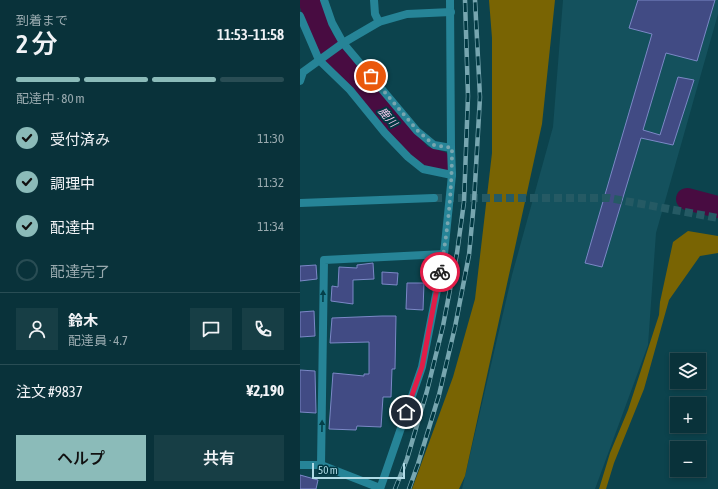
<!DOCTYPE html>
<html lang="ja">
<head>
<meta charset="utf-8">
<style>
  body { margin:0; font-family:"Asap Condensed","Noto Sans JP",sans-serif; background:#173e45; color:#f1f3f6; height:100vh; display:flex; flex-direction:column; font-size:15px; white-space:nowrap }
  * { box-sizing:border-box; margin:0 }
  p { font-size:13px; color:#99aaaf }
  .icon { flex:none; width:22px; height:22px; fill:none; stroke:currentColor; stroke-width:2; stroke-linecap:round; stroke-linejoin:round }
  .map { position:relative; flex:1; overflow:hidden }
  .side { display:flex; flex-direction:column; background:#09323a; width:300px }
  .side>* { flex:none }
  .buttons { position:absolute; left:370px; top:353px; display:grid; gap:8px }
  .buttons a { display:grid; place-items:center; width:36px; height:36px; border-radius:0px; background:#09323a; box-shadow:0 2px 6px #0003,0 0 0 1px #294d54; font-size:20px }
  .scale { position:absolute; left:12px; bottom:10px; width:93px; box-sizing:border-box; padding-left:4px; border:2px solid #b0dbe5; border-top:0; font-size:11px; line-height:14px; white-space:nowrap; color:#b0dbe5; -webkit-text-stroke:3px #003842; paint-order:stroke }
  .pin { position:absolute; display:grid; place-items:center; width:34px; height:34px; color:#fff; margin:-17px; border:2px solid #fff; border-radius:50%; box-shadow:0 1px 4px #0007 }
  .courier { position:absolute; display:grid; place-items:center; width:40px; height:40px; margin:-20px; border:3px solid #e11d48; border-radius:50%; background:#fff; color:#222; box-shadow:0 1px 5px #0007 }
  .head em { font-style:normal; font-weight:600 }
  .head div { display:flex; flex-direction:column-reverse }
  .head { display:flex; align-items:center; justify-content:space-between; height:68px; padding:0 16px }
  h1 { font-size:26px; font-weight:600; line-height:30px }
  .bar { display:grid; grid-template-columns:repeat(4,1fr); gap:6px 4px; align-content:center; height:48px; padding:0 16px }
  .bar i { height:5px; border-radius:3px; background:#294d54 }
  .bar .selected { background:#8bbbb9 }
  .bar p { grid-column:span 4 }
  .line { display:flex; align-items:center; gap:10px; padding:0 16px; border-top:1px solid #294d54 }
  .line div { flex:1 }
  .round { display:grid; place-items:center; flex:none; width:42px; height:42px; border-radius:0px; background:#173e45 }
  ol { padding:0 16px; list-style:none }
  li { display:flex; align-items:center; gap:12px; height:44px }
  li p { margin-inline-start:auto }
  li .icon { padding:4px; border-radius:50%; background:#8bbbb9; color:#111; stroke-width:4 }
  li:last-child { color:#99aaaf }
  li i { width:22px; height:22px; border:2px solid #294d54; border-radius:50% }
  .action { display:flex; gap:8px; margin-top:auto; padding:8px 16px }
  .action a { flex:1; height:46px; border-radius:0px; background:#8bbbb9; color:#111; font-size:16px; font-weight:600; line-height:46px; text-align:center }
  .action a+a { background:#173e45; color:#f1f3f6 }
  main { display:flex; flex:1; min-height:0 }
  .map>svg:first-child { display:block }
</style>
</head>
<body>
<main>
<section class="side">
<div class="head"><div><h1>2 分</h1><p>到着まで</p></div><em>11:53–11:58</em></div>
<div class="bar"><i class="selected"></i><i class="selected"></i><i class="selected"></i><i></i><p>配達中 · 80 m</p></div>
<ol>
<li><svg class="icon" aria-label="check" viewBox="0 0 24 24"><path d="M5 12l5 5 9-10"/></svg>受付済み<p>11:30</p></li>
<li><svg class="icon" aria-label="check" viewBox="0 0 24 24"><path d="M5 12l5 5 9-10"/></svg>調理中<p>11:32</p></li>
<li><svg class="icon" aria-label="check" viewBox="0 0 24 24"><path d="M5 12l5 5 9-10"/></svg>配達中<p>11:34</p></li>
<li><i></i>配達完了</li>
</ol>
<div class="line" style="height:72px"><a class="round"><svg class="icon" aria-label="person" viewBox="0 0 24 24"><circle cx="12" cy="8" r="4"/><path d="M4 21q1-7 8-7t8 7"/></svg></a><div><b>鈴木</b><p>配達員 · 4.7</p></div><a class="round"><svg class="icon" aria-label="chat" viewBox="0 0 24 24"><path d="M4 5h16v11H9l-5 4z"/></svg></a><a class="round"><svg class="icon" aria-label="phone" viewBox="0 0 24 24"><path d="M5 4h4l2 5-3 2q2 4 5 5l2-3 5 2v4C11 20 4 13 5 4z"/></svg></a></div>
<div class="line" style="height:52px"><div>注文 #9837</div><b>¥2,190</b></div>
<div class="action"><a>ヘルプ</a><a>共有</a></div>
</section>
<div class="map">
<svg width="418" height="489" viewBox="0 0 418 489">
  <rect width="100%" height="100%" fill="#0c434d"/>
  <path fill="#14515d" d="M263,0H418V14L356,233L348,345L295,489H162L212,275L253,127Z"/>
  <g fill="#796403">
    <path d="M189,0H255L242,124L165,476L159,489H112L153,377L175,299L192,153V38Z"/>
    <path d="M388,231L418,236V253L400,256L369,300L344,389L314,463L306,489H299L310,453L328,410L359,315L360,302L373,242Z"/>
  </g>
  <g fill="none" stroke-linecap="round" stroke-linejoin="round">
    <g stroke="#480c41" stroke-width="22">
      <path d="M9,0L23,39L37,59L85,112L121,156L140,162"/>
      <path d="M387,199L418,207"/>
    </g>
  </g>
  <g fill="#414b84" stroke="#7b88c6">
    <path d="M338,0H415L397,61L366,53L343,130L360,135L378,77L394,80L373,145L341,138L302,267L285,263L352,34L329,28Z"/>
    <path d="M73,263L74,279L53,280V304L31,301L32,286L38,287L39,267L57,268V265Z"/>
    <path d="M16,265L17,279L0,281V266Z"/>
    <path d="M82,272L98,273L97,285L82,284Z"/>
    <path d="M107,283H124L123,310L106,309Z"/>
    <path d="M14,311L15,336L0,337V312Z"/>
    <path d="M82,316H96L95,369H92L91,397H83L81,427L57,426L56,430L29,429L33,373L64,376V374H69V342L30,343L32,318Z"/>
    <path d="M0,370L15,371L16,413L0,412Z"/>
    <path d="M0,475L18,480L16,489H0Z"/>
  </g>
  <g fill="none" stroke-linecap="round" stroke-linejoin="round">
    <path stroke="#255a64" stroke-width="8" stroke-dasharray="8 4" stroke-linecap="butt" d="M134,198H309L418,218"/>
    <g stroke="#268497" stroke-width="8">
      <path d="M24,0L32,23L43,43L117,131L134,145L151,148L150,0"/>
      <path d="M74,0L75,14L79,22"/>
      <path d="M0,16L19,60L50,90L85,133L108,157L123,169L152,175"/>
      <path d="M0,81L3,72L43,43L79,22L107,14L151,12"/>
      <path d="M0,465H21L80,488"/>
      <path d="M21,465L24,260L144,254"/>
      <path d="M80,489L122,367L144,254L152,175L151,148"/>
    </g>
    <path stroke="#268497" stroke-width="8" d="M0,203L134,198"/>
    <defs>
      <g id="rail">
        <path d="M95,489L107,459L127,391L143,326L157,253L164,202L168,96L165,0"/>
        <path d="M109,489L118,464L139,395L155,327L169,255L174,202L180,97L175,0"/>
      </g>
    </defs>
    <use href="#rail" stroke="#77a6b0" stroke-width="4.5"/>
    <use href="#rail" stroke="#003842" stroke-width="3" stroke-dasharray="9" stroke-linecap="butt"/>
  </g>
  <defs><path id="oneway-solid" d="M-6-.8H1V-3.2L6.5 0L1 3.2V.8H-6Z"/></defs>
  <g fill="#04404a">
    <use href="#oneway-solid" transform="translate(23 296) rotate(-89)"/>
    <use href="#oneway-solid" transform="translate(22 426) rotate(-89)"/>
  </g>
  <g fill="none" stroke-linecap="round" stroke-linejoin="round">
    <path stroke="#77a6b0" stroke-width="4" stroke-dasharray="0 7.2" d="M71,76L117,130L134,145L152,148C152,189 148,232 140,272"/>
    <path stroke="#e11d48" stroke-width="5" d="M106,412L122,367L140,272"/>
  </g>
  <g text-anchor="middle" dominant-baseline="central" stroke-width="4" stroke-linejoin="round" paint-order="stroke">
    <g font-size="11" font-style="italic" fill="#f9ccef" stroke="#003842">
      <text transform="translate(88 117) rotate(49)">鹿川</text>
    </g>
  </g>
</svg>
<div class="buttons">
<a><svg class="icon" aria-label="layers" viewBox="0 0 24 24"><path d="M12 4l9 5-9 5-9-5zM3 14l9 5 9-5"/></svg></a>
<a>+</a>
<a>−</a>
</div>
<div class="scale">50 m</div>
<div class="pin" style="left:71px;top:76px;background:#ea580c"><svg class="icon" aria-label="bag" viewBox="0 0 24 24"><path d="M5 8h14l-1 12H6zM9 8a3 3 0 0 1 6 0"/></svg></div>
<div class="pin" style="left:106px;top:412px;background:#1f2937"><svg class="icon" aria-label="home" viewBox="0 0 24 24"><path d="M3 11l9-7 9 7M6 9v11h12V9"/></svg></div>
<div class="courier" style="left:140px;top:272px"><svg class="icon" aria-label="bike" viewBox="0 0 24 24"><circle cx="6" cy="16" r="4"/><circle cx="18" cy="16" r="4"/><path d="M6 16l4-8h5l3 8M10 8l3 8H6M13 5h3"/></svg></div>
</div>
</main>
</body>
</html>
